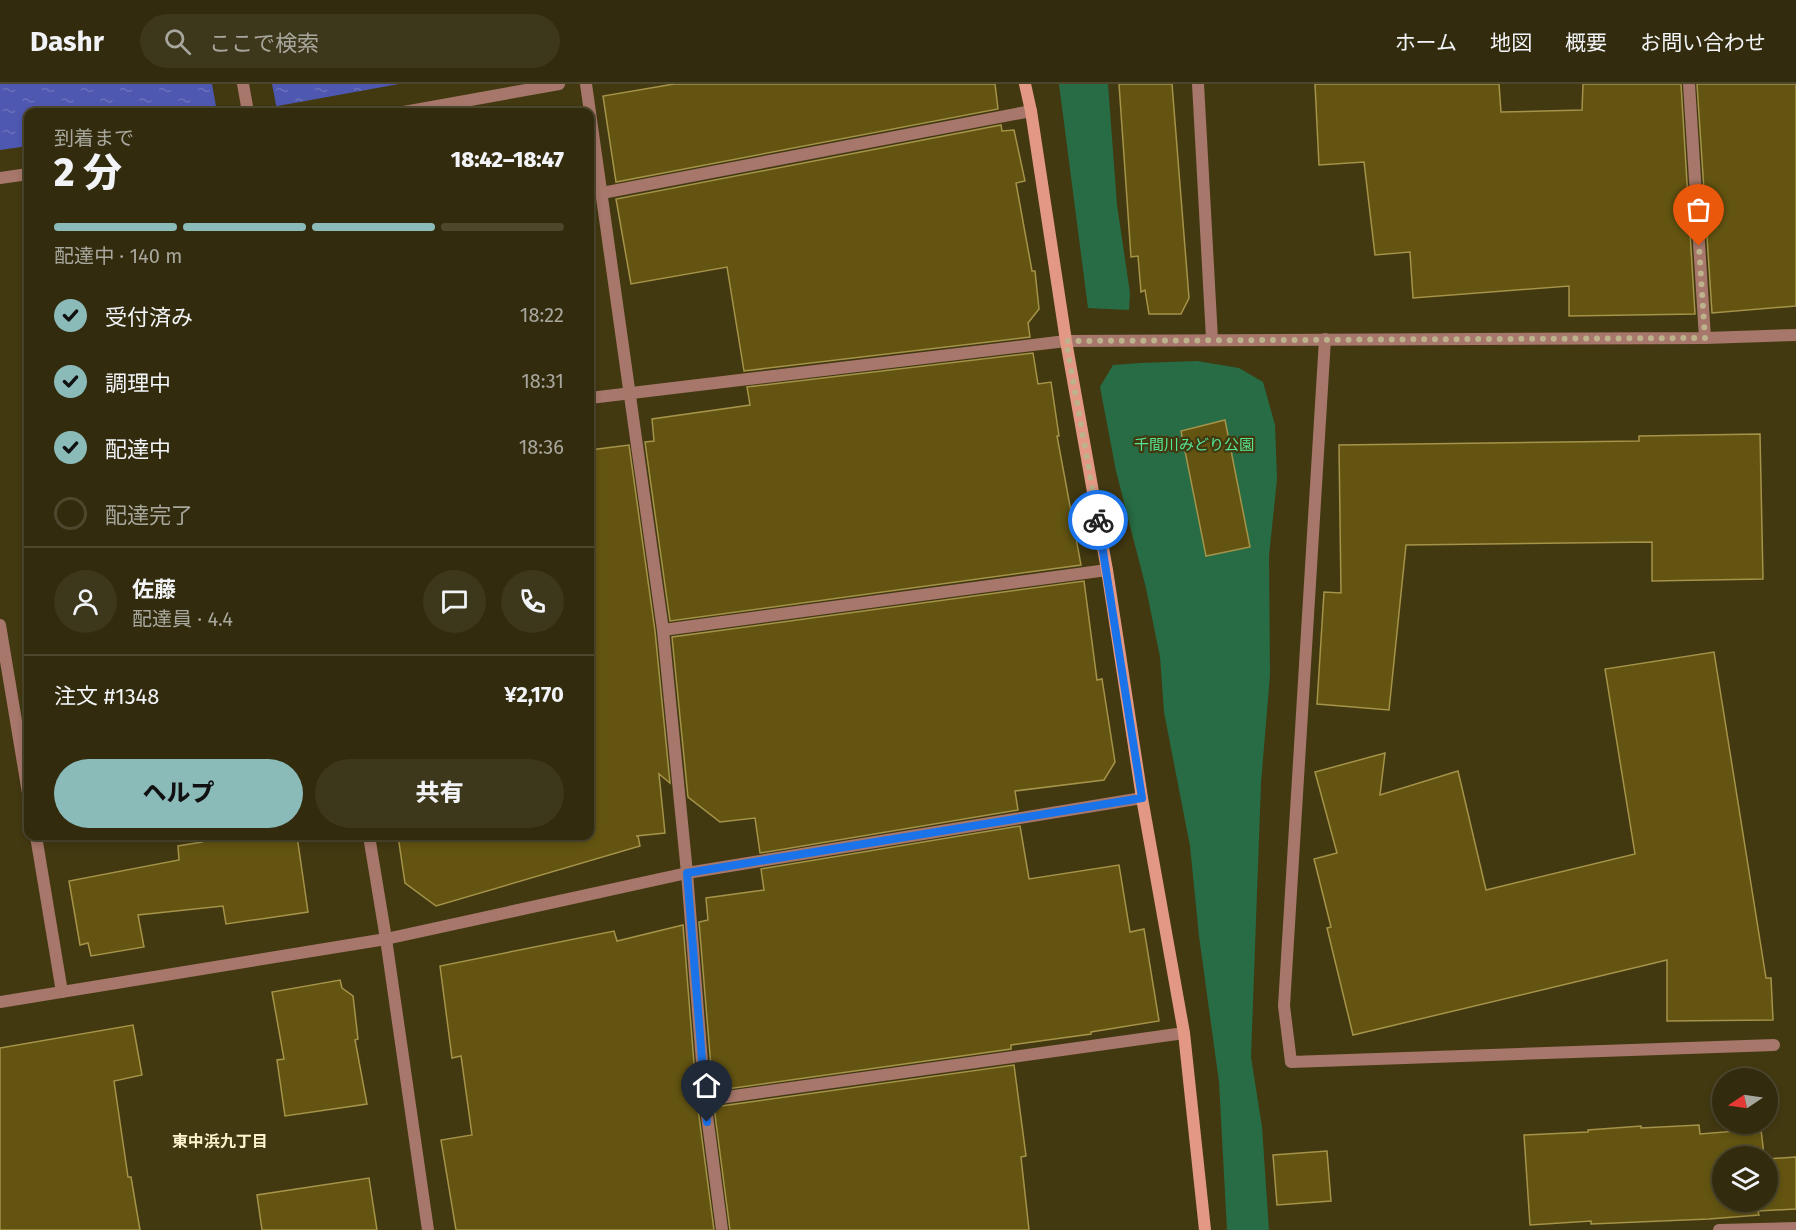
<!DOCTYPE html>
<html lang="ja">
<head>
<meta charset="utf-8">
<style>
  body { margin:0; font-family:"Fira Sans","Noto Sans JP",sans-serif; background:#3d371b; color:#f1f3f6; height:100vh; display:flex; flex-direction:column; font-size:22px; white-space:nowrap }
  * { box-sizing:border-box; margin:0 }
  p { font-size:20px; color:#a8a79d }
  .icon { flex:none; width:33px; height:33px; fill:none; stroke:currentColor; stroke-width:2; stroke-linecap:round; stroke-linejoin:round }
  .map { position:relative; flex:1; overflow:hidden }
  .drawer { position:absolute; left:24px; top:24px; width:570px; height:732px; display:flex; flex-direction:column; background:#322b0d; border-radius:12px; box-shadow:0 3px 9px #0003,0 0 0 2px #4d472e }
  .drawer>* { flex:none }
  .needle { width:39px; rotate:257deg }
  .controls { position:absolute; left:1712px; top:984px; display:grid; gap:12px }
  .controls a { display:grid; place-items:center; width:66px; height:66px; border-radius:50%; background:#322b0d; box-shadow:0 3px 9px #0003,0 0 0 2px #4d472e; font-size:30px }
  .pin { position:absolute; display:grid; place-items:center; width:51px; height:51px; color:#fff; margin:-62px -26px; border-radius:50% 50% 50% 0; rotate:-45deg; box-shadow:0 0 6px #0007 }
  .pin .icon { rotate:45deg }
  .courier { position:absolute; display:grid; place-items:center; width:60px; height:60px; margin:-30px; border:4px solid #1a73e8; border-radius:50%; background:#fff; color:#222; box-shadow:0 2px 8px #0007 }
  .summary em { font-style:normal; font-weight:800 }
  .summary div { display:flex; flex-direction:column-reverse }
  .summary { display:flex; align-items:center; justify-content:space-between; height:102px; padding:0 30px }
  h1 { font-size:39px; font-weight:800; line-height:45px }
  .bar { display:grid; grid-template-columns:repeat(4,1fr); gap:9px 6px; align-content:center; height:72px; padding:0 30px }
  .bar i { height:8px; border-radius:4px; background:#4d472e }
  .bar .current { background:#8bbbb9 }
  .bar p { grid-column:span 4 }
  .line { display:flex; align-items:center; gap:15px; padding:0 30px; border-top:2px solid #4d472e }
  .line div { flex:1 }
  .round { display:grid; place-items:center; flex:none; width:63px; height:63px; border-radius:32px; background:#3d371b }
  ol { padding:0 30px; list-style:none }
  li { display:flex; align-items:center; gap:18px; height:66px }
  li p { margin-inline-start:auto }
  li .icon { padding:6px; border-radius:50%; background:#8bbbb9; color:#111; stroke-width:4 }
  li:last-child { color:#a8a79d }
  li i { width:33px; height:33px; border:3px solid #4d472e; border-radius:50% }
  .primary-button { display:flex; gap:12px; margin-top:auto; padding:12px 30px }
  .primary-button a { flex:1; height:69px; border-radius:36px; background:#8bbbb9; color:#111; font-size:24px; font-weight:800; line-height:69px; text-align:center }
  .primary-button a+a { background:#3d371b; color:#f1f3f6 }
  header { display:flex; align-items:center; gap:36px; box-sizing:border-box; height:84px; padding:0 30px; background:#322b0d; border-bottom:2px solid #4d472e }
  header strong { font-size:28px }
  nav { display:flex; gap:33px; margin-inline-start:auto; font-size:21px }
  .search { width:420px; height:54px; background:#3d371b; display:flex; align-items:center; gap:15px; box-sizing:border-box; padding:0 21px; border-radius:33px; color:#a8a79d; font-size:22px }
  .map>svg:first-child { display:block }
</style>
</head>
<body>
<header>
<strong>Dashr</strong>
<div class="search"><svg class="icon" aria-label="search" viewBox="0 0 24 24"><circle cx="10" cy="10" r="6"/><path d="M15 15l6 6"/></svg>ここで検索</div>
<nav><a>ホーム</a><a>地図</a><a>概要</a><a>お問い合わせ</a></nav>
</header>
<div class="map">
<svg width="1796" height="1146" viewBox="0 0 1796 1146">
  <defs>
    <pattern id="water-ripples" width="26" height="14" patternUnits="userSpaceOnUse" patternTransform="scale(1.5)"><rect width="26" height="14" fill="#4f58b1"/><path d="M2 4q2-2 4 0t4 0M15 11q2-2 4 0t4 0" fill="none" stroke="#6971bb"/></pattern>
  </defs>
  <rect width="100%" height="100%" fill="#423911"/>
  <g fill="#276c45">
    <path d="M1059,0H1108L1117,121L1130,209L1129,226L1088,224Z"/>
    <path d="M1197,277L1239,284L1263,298L1275,341L1277,395L1269,472L1270,591L1261,699L1251,973L1262,1043L1269,1146H1227L1219,998L1199,852L1190,762L1164,628L1160,573L1146,504L1116,387L1100,303L1113,281L1140,279Z"/>
  </g>
  <path fill="url(#water-ripples)" d="M0,0H399L244,28H28V62L0,66Z"/>
  <path fill="#423911" d="M212,0H272L277,26L261,28H217Z"/>
  <g fill="#635411" stroke="#a59349" stroke-width="1.5">
    <path d="M674,0H995L998,25L616,98L603,12Z"/>
    <path d="M1119,0H1172L1189,214L1181,230H1149L1145,206L1141,208L1138,172L1131,173Z"/>
    <path d="M1315,0H1499L1501,28L1582,26L1583,0H1681L1695,230L1569,232V202L1413,214L1410,168L1375,171L1364,78L1319,81Z"/>
    <path d="M1697,0H1796V222L1712,229Z"/>
    <path d="M1001,41L1002,47L1014,46L1025,97L1016,99L1032,187H1035L1039,225L1028,239L1030,253L744,287L727,183L631,200L616,115Z"/>
    <path d="M1033,269L1038,300L1051,298L1059,352H1057L1081,481L670,537L645,358L654,357L652,335L750,321L747,303Z"/>
    <path d="M1225,336L1250,463L1206,472L1181,347Z"/>
    <path d="M1760,350L1763,495L1652,497V458L1406,461L1389,626L1317,620L1324,508L1341,509L1339,361L1639,357V352Z"/>
    <path d="M629,361L655,547L670,699L659,690L665,749L636,752H638L640,762L436,822L405,799L398,752H590V366Z"/>
    <path d="M1084,497L1097,596L1102,595L1115,678L1104,696L1015,707L1018,726L760,769L755,734L720,738L688,713L672,553Z"/>
    <path d="M1714,568L1766,894H1771L1773,936L1667,937V876L1353,951L1327,844L1331,843L1314,775L1337,769L1315,688L1385,669L1380,711L1458,687L1486,806L1635,770L1605,585Z"/>
    <path d="M1020,742L1029,795L1119,781L1130,848L1144,845L1159,937L1091,948V950L1011,961V965L713,1007L699,838L708,836L706,814L764,806L761,785Z"/>
    <path d="M202,752H297L308,828L226,840L223,822L138,831L144,863L91,872L88,859L80,861L69,797L179,776L178,762L202,758Z"/>
    <path d="M683,841L697,1017L714,1146H456L441,1056L472,1051L461,972L452,974L440,882L614,847L617,857Z"/>
    <path d="M340,896L342,904L353,912L358,955L355,956L367,1020L285,1032L277,976L284,975L272,908Z"/>
    <path d="M133,941L142,991L114,997L128,1093H131L140,1146H0V964Z"/>
    <path d="M1014,981L1026,1072L1021,1073L1029,1146H730L714,1023Z"/>
    <path d="M1699,1041L1700,1050L1761,1045L1764,1072H1722V1118H1767V1075L1796,1073V1125L1758,1127L1759,1131L1709,1135L1591,1140V1137L1530,1141L1524,1051L1588,1048V1046L1641,1042V1044Z"/>
    <path d="M1327,1067L1331,1117L1277,1121L1273,1071Z"/>
    <path d="M369,1094L377,1146H262L257,1111Z"/>
  </g>
  <g fill="none" stroke-linecap="round" stroke-linejoin="round">
    <g stroke="#a6776a" stroke-width="12">
      <path d="M243,0L248,28"/>
      <path d="M586,0L663,546L687,789L705,1016L722,1146"/>
      <path d="M1198,0L1212,255"/>
      <path d="M1689,0L1705,254"/>
      <path d="M404,28L559,0"/>
      <path d="M0,94L28,90"/>
      <path d="M602,109L1031,27"/>
      <path d="M1325,255L1284,922L1291,978L1774,961"/>
      <path d="M590,314L1066,257L1705,254L1796,251"/>
      <path d="M0,541L28,709"/>
      <path d="M663,546L1107,486"/>
      <path d="M36,752L62,908"/>
      <path d="M369,752L386,855L428,1146"/>
      <path d="M0,918L386,855L687,789L1142,714"/>
      <path d="M705,1016L1184,949"/>
      <path d="M1719,1146L1796,1144"/>
    </g>
    <path stroke="#e39884" stroke-width="12" d="M1025,0L1031,27L1066,257L1107,486L1142,714L1184,949L1205,1146"/>
  </g>
  <g fill="none" stroke-linecap="round" stroke-linejoin="round">
    <path stroke="#bcb38c" stroke-width="6" stroke-dasharray="0 10.8" d="M1098,436L1066,257L1705,254L1699,162"/>
    <path stroke="#1a73e8" stroke-width="8" d="M707,1038L687,789L1142,714L1098,436"/>
  </g>
  <g text-anchor="middle" dominant-baseline="central" stroke-width="4.5" stroke-linejoin="round" paint-order="stroke">
    <g font-size="15" fill="#54e796" stroke="#423911">
      <text x="1194" y="361">千間川みどり公園</text>
    </g>
    <g font-size="16" font-weight="bold" fill="#fdf4cf" stroke="#423911">
      <text x="220" y="1057">東中浜九丁目</text>
    </g>
  </g>
</svg>
<div class="controls">
<a><svg class="needle" viewBox="-14 -14 28 28"><path d="M0-13l5 13h-10z" fill="#e53935"/><path d="M0 13l5-13h-10z" fill="#a8a79d"/></svg></a>
<a><svg class="icon" aria-label="layers" viewBox="0 0 24 24"><path d="M12 4l9 5-9 5-9-5zM3 14l9 5 9-5"/></svg></a>
</div>
<div class="pin" style="left:1699px;top:162px;background:#ea580c"><svg class="icon" aria-label="bag" viewBox="0 0 24 24"><path d="M5 8h14l-1 12H6zM9 8a3 3 0 0 1 6 0"/></svg></div>
<div class="pin" style="left:707px;top:1038px;background:#1f2937"><svg class="icon" aria-label="home" viewBox="0 0 24 24"><path d="M3 11l9-7 9 7M6 9v11h12V9"/></svg></div>
<div class="courier" style="left:1098px;top:436px"><svg class="icon" aria-label="bike" viewBox="0 0 24 24"><circle cx="6" cy="16" r="4"/><circle cx="18" cy="16" r="4"/><path d="M6 16l4-8h5l3 8M10 8l3 8H6M13 5h3"/></svg></div>
<section class="drawer">
<div class="summary"><div><h1>2 分</h1><p>到着まで</p></div><em>18:42–18:47</em></div>
<div class="bar"><i class="current"></i><i class="current"></i><i class="current"></i><i></i><p>配達中 · 140 m</p></div>
<ol>
<li><svg class="icon" aria-label="check" viewBox="0 0 24 24"><path d="M5 12l5 5 9-10"/></svg>受付済み<p>18:22</p></li>
<li><svg class="icon" aria-label="check" viewBox="0 0 24 24"><path d="M5 12l5 5 9-10"/></svg>調理中<p>18:31</p></li>
<li><svg class="icon" aria-label="check" viewBox="0 0 24 24"><path d="M5 12l5 5 9-10"/></svg>配達中<p>18:36</p></li>
<li><i></i>配達完了</li>
</ol>
<div class="line" style="height:108px"><a class="round"><svg class="icon" aria-label="person" viewBox="0 0 24 24"><circle cx="12" cy="8" r="4"/><path d="M4 21q1-7 8-7t8 7"/></svg></a><div><b>佐藤</b><p>配達員 · 4.4</p></div><a class="round"><svg class="icon" aria-label="chat" viewBox="0 0 24 24"><path d="M4 5h16v11H9l-5 4z"/></svg></a><a class="round"><svg class="icon" aria-label="phone" viewBox="0 0 24 24"><path d="M5 4h4l2 5-3 2q2 4 5 5l2-3 5 2v4C11 20 4 13 5 4z"/></svg></a></div>
<div class="line" style="height:78px"><div>注文 #1348</div><b>¥2,170</b></div>
<div class="primary-button"><a>ヘルプ</a><a>共有</a></div>
</section>
</div>
</body>
</html>
